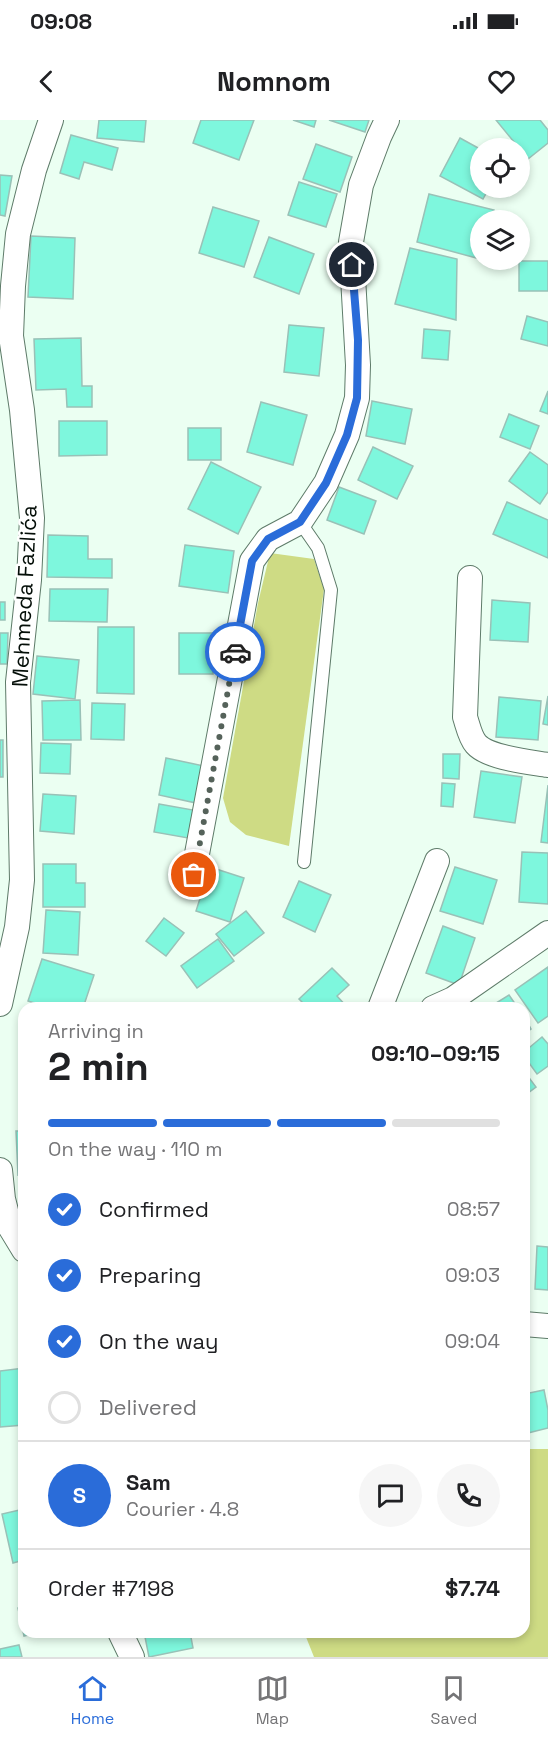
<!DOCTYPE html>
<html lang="en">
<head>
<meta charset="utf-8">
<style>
  body { margin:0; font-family:"Space Grotesk",sans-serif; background:#f6f6f6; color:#202124; height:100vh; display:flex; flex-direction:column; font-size:22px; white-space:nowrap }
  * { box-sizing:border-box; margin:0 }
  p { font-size:20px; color:#757577 }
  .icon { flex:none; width:33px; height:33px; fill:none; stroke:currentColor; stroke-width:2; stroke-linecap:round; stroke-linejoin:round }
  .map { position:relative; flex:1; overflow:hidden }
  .side { position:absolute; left:18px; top:882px; width:512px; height:636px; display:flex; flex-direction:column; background:#fff; border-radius:18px; box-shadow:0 3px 9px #0003 }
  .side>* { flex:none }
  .buttons { position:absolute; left:470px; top:18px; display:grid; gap:12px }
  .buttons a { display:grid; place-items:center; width:60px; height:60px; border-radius:50%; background:#fff; box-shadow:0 3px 9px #0003; font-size:30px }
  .pin { position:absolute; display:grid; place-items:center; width:51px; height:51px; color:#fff; margin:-26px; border:3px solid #fff; border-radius:50%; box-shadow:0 2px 6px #0007 }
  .courier { position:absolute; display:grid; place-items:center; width:60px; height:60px; margin:-30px; border:4px solid #2a6cd9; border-radius:50%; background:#fff; color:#222; box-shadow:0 2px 8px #0007 }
  .overview em { font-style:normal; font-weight:700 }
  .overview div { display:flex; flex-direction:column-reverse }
  .overview { display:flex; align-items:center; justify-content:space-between; height:102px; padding:0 30px }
  h1 { font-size:39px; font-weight:700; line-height:45px }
  .bar { display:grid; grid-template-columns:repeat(4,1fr); gap:9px 6px; align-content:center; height:72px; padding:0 30px }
  .bar i { height:8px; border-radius:4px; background:#e0e0e0 }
  .bar .active { background:#2a6cd9 }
  .bar p { grid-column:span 4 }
  .line { display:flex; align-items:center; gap:15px; padding:0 30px; border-top:2px solid #e0e0e0 }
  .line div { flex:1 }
  .round { display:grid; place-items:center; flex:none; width:63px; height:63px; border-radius:32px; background:#f6f6f6 }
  ol { padding:0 30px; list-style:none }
  li { display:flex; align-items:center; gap:18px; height:66px }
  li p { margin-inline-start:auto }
  li .icon { padding:6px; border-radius:50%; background:#2a6cd9; color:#fff; stroke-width:4 }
  li:last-child { color:#757577 }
  li i { width:33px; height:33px; border:3px solid #e0e0e0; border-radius:50% }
  .status { display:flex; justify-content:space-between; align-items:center; height:42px; padding:0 30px; background:#fff; direction:ltr }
  .status svg { height:16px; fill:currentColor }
  header { display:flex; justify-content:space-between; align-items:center; height:78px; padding:0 30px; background:#fff; font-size:27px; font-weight:700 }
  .dock { display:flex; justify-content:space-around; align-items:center; height:84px; border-top:2px solid #e0e0e0; background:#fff; font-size:16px; color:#757577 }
  .dock a { display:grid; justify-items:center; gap:3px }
  .dock .active { color:#2a6cd9 }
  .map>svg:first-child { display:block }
</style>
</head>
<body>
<div class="status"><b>09:08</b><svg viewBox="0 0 49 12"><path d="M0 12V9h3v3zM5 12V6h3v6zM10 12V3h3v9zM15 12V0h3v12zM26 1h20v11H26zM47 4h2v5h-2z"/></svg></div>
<header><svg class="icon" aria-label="back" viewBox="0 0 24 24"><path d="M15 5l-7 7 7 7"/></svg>Nomnom<svg class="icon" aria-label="heart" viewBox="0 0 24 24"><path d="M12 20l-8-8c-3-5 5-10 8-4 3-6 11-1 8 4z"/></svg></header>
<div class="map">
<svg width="548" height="1537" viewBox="0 0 548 1537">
  <rect width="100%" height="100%" fill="#ebfff2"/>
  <g fill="#cedb84">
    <path d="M270,433L314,439L324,469L289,726L246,715L230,702L223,678L258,483Z"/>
    <path d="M524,1329H548V1537H314L304,1512H524Z"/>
  </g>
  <g fill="#7ef7dd" stroke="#99c1b7" stroke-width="1.5">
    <path d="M99,0H146L144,22L97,18Z"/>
    <path d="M201,0H254L239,40L193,23Z"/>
    <path d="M293,0H316L314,7Z"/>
    <path d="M329,0H369L365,12Z"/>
    <path d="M496,0H540L548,10V23L528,39Z"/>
    <path d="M71,15L118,28L112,50L84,42L79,59L60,53Z"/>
    <path d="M460,18L480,29V68H489L483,79L440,56Z"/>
    <path d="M316,24L352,37L340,72L303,59Z"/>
    <path d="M0,55L12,56L5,96L0,95Z"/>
    <path d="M299,62L337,74L326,107L288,95Z"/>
    <path d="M429,74L494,90L491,100H480V139L417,122Z"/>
    <path d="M213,87L259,101L244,147L199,133Z"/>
    <path d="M31,116L75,118L73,179L28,177Z"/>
    <path d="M269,117L314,134L299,174L254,157Z"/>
    <path d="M410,128L457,139L456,200L395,184Z"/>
    <rect x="519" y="141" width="29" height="30"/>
    <path d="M527,196L548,202V226L521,219Z"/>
    <path d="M289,205L324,208L319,256L284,252Z"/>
    <path d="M424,209L450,211L448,240L422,238Z"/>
    <path d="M81,218L82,266H92V287H67L66,269L36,270L34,219Z"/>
    <path d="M548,271V294L540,291Z"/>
    <path d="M372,281L412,289L405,324L366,316Z"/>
    <path d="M261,282L307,295L293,345L247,332Z"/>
    <path d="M509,294L539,306L530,329L500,317Z"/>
    <path d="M59,301H107V335L59,336Z"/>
    <rect x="188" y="308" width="33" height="32"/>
    <path d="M373,327L413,346L397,379L358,360Z"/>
    <path d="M530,332L548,345V372L540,384L509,361Z"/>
    <path d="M211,342L261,367L238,414L188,389Z"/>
    <path d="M339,367L376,381L364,414L327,400Z"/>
    <path d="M507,382L548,400V438L493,414Z"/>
    <path d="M48,415L88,416V439H112V458L47,457Z"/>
    <path d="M185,425L234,431L228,473L179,466Z"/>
    <path d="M50,469H108L107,502L49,501Z"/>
    <path d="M492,480L530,483L528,522L490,520Z"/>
    <rect x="0" y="482" width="5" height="18"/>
    <path d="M98,507H134V574L97,573Z"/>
    <path d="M0,513H8L7,544H0Z"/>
    <rect x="179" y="513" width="34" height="41"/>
    <path d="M37,536L79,540L75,579L33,574Z"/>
    <path d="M548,576V605L543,604Z"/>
    <path d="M499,577L541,581L538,620L496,617Z"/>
    <path d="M80,580L81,620H43L42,581Z"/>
    <path d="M92,583L125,584L124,620L91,619Z"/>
    <rect x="0" y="620" width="3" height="37"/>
    <path d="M41,623L71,624L70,654L40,653Z"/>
    <path d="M443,634H460L459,659L443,658Z"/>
    <path d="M166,638L204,646L196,683L159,675Z"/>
    <path d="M481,651L522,657L515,703L474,697Z"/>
    <path d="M442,663L455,664L453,687L441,686Z"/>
    <path d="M548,665V723L541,722Z"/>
    <path d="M43,674L76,676L74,714L40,711Z"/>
    <path d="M159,684L193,690L188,718L154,712Z"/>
    <path d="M522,732L548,733V784L519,782Z"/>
    <path d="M43,744H76V763H85V787H43Z"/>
    <path d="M210,747L244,758L230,802L196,791Z"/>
    <path d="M455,747L497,760L483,804L440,791Z"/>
    <path d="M299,761L331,775L315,812L283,797Z"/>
    <path d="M46,790L80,792L78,835L43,833Z"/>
    <path d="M246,791L264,813L234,836L216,814Z"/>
    <path d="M164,798L184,813L166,836L146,821Z"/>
    <path d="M443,806L475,818L459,865L426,853Z"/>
    <path d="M218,819L234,841L197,868L181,846Z"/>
    <path d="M42,839L94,855L83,888H51L28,881Z"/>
    <path d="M548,847V896L538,903L515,870Z"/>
    <path d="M332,848L349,865L337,876L348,888H308L299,879Z"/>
    <path d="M509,875L518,888H488Z"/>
    <path d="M524,896L531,909L524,914Z"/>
    <path d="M542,917L548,924V946L537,954L524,936V932Z"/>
    <path d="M524,951L536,967L524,976Z"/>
    <path d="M16,1011H24V1054L18,1055Z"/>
    <path d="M537,1126L548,1127V1170L535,1169Z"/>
    <path d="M24,1248V1305L0,1307V1251Z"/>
    <path d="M544,1270L548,1290V1308L524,1314V1274Z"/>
    <path d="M24,1389V1440L13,1443L2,1394Z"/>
    <path d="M24,1486V1512H40L24,1516L18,1488Z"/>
    <path d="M144,1512H190L193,1528L149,1537Z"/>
    <path d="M19,1525L22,1537H0V1529Z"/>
  </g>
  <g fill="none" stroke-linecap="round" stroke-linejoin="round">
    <defs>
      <path id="lane" d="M300,402L318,428L331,470L304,742"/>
      <g id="street">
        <path d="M470,458L465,597C468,606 470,617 476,624C488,638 530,642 548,645"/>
        <path d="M193,755L252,441L268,419L300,402L326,363L347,315L357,278L358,245L351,122L361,65L379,17L387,0"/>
        <path d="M0,884L17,807L22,760L18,562L29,460L32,398L22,290L11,216L13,166L18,114L34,50L51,0"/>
        <path d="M380,888L437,741"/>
        <path d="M433,888L453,879L548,813"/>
        <path d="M0,1050L3,1079L10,1107L24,1130"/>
        <path d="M524,1204L548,1206"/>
        <path d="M120,1512L132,1537"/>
      </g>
    </defs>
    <use href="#lane" stroke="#5e7b69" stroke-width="14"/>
    <use href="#street" stroke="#5e7b69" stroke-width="26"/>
    <use href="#lane" stroke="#fff" stroke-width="12"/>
    <use href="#street" stroke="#fff" stroke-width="24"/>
  </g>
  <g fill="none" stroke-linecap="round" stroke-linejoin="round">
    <path stroke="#55625a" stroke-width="6" stroke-dasharray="0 10.8" d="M194,755L235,532"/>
    <path stroke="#2a6cd9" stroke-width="8" d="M235,532L252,441L268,419L300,402L326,363L347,315L357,278L358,220L352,145"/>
  </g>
  <g text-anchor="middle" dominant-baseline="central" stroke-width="5" stroke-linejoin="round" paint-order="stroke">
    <g font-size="22" fill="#040e08" stroke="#fff">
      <text transform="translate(24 476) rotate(-87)">Mehmeda Fazlića</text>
    </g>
  </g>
</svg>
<div class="buttons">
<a><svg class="icon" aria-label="locate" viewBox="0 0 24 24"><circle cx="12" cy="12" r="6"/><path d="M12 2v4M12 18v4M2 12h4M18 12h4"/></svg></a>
<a><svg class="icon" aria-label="layers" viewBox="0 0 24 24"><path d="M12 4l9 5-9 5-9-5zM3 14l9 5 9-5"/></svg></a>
</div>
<div class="pin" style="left:194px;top:755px;background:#ea580c"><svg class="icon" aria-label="bag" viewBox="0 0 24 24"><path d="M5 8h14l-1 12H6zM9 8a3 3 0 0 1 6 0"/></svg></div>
<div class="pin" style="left:352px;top:145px;background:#1f2937"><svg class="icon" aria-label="home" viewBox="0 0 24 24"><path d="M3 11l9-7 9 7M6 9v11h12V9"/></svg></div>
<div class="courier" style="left:235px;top:532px"><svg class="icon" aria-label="car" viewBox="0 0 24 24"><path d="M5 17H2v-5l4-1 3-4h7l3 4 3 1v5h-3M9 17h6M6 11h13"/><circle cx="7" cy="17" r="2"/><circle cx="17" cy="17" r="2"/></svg></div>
<section class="side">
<div class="overview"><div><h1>2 min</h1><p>Arriving in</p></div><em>09:10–09:15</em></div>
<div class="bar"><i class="active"></i><i class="active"></i><i class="active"></i><i></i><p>On the way · 110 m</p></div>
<ol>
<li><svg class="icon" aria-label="check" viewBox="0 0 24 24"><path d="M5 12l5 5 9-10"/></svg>Confirmed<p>08:57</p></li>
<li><svg class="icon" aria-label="check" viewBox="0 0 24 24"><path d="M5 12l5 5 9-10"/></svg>Preparing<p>09:03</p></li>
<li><svg class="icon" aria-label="check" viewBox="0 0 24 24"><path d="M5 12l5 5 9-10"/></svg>On the way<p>09:04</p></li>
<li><i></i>Delivered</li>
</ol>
<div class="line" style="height:108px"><b class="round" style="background:#2a6cd9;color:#fff">S</b><div><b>Sam</b><p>Courier · 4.8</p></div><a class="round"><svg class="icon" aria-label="chat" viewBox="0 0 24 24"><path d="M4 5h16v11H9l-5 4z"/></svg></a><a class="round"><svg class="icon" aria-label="phone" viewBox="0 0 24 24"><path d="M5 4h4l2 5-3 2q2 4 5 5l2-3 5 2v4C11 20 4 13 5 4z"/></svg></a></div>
<div class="line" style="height:78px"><div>Order #7198</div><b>$7.74</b></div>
</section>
</div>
<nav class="dock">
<a class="active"><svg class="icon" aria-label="home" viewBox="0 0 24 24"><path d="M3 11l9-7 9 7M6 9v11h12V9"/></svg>Home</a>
<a><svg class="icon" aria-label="map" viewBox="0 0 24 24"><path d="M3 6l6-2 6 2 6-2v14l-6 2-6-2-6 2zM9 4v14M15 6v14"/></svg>Map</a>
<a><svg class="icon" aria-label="saved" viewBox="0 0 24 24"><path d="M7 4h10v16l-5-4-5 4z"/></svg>Saved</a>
</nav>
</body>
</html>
